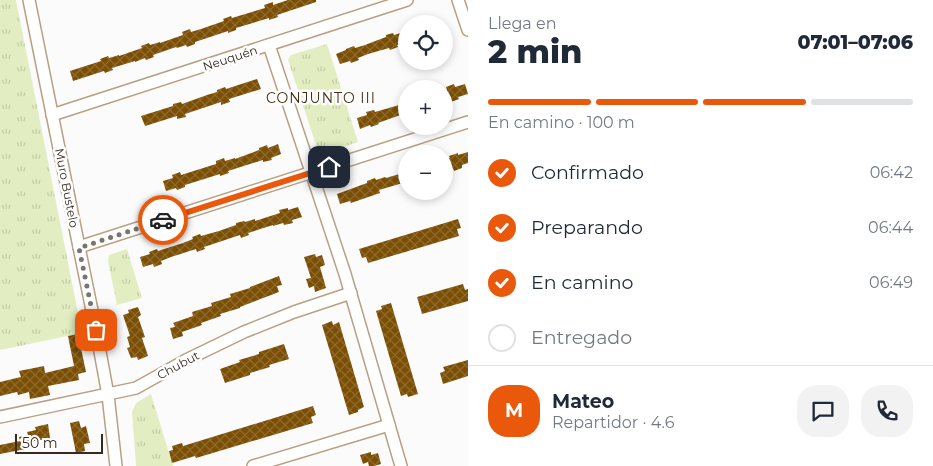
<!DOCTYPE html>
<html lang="es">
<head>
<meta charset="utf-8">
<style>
  body { margin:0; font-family:Montserrat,sans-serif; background:#f2f2f3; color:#1f2937; height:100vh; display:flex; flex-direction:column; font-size:19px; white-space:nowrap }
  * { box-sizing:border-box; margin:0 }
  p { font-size:16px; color:#747a83 }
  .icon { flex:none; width:28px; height:28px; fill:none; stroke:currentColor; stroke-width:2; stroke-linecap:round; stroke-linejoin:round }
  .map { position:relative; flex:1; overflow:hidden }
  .sheet { display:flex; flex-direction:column; background:#fff; width:465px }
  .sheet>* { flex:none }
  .controls { position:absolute; left:398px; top:15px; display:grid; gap:10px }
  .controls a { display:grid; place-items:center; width:55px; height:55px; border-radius:50%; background:#fff; box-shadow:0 2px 8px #0003; font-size:25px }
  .scale { position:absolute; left:15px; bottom:12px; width:88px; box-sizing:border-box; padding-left:5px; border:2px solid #352b20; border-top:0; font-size:14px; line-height:18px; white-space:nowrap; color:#352b20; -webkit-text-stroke:4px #fff; paint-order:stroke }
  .pin { position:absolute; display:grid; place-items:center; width:42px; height:42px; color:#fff; margin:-21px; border-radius:10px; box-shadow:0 2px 8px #0006 }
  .courier { position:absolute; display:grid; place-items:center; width:50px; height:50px; margin:-25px; border:4px solid #ea580c; border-radius:50%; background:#fff; color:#222; box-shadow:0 1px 6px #0007 }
  .headline em { font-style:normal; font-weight:800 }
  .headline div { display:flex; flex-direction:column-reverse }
  .headline { display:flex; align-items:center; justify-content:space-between; height:85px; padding:0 20px }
  h1 { font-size:32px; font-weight:800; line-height:38px }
  .bar { display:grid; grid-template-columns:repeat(4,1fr); gap:8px 5px; align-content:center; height:60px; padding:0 20px }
  .bar i { height:6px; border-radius:4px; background:#e0e1e3 }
  .bar .active { background:#ea580c }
  .bar p { grid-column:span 4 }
  .line { display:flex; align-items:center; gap:12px; padding:0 20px; border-top:1px solid #e0e1e3 }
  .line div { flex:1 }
  .round { display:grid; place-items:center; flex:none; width:52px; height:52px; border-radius:20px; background:#f2f2f3 }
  ol { padding:0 20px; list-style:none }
  li { display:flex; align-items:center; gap:15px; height:55px }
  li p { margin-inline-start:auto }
  li .icon { padding:5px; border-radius:50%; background:#ea580c; color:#fff; stroke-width:4 }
  li:last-child { color:#747a83 }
  li i { width:28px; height:28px; border:2px solid #e0e1e3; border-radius:50% }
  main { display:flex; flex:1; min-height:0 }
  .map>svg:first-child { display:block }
</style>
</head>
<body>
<main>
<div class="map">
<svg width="468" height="466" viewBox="0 0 468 466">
  <defs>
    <pattern id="park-tufts" width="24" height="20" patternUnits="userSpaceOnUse" patternTransform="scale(1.25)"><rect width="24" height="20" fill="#e2eec1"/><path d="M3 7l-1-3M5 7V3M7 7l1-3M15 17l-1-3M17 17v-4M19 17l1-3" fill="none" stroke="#c2cca6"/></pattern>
    <pattern id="building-cross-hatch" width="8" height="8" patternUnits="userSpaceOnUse" patternTransform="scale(1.25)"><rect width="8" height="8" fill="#7b4e02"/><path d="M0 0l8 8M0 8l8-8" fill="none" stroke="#8d6a30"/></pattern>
  </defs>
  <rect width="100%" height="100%" fill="#fbfbfb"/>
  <g fill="url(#park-tufts)">
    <path d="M0,0H16L82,333L0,350Z"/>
    <path d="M327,44L358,142L323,154L318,151L288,60L291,55Z"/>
    <path d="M127,249L142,298L117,305L108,261L109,255Z"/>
    <path d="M151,394L173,466H136L132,412L136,403Z"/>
  </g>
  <g fill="url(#building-cross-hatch)">
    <path d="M288,0H316V2L277,15L278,17L269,20V18L259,21L236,28V30L228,33V31L195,42V44L187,47L186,45L177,48L176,47L153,55L154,57L146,60L145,58L135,62V61L112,68L113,70L105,73L104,71L73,81L70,71L101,61L100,59L108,56L109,58L119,55V56L142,48L141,46L149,43L150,45L160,42V43L183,35L182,32L190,29L191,32L201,29L224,21L223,19L231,16L232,18L265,8L264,5L273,2V5Z"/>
    <path d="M404,32L406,42L397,45L398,47L390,50L389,48L368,54L358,58L359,60L351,63L350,61L340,64L336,54L346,50V49L354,46L355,48L365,45L386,37V35L393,33L394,35Z"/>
    <path d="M257,79L261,89L229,99L230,102L221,105V102L185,114L186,117L177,119V116L145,126L141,116L173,106V104L181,102L182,104L207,95L217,92V90L225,87L226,89Z"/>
    <path d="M454,84L455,87L465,84L468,94L458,97L459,99L451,102L450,100L444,102V91L447,90L446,87Z"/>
    <path d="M406,103V113L378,123L379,124L371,127L370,125L360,129L357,118L367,115L366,112L374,110L375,112Z"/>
    <path d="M278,144L281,154L271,158L272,160L263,162V160L253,163L228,171L229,173L220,176V174L185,185V187L177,190L176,188L166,191L163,181L173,178L172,175L180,172L181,175L216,164V161L224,158L225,161L235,158V159L259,150V148L267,145L268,148Z"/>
    <path d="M468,152V163L462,165V168L454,171L453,168L444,171V160L450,158L449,156L458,153V155Z"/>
    <path d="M406,172V182L379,190L380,193L351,203L350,201L340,204L337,194L367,183V181L375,178L376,180L385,177L386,178Z"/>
    <path d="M298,207L302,217L292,220L293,223L284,225L283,223L273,226V225L248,233L249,235L241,238L240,235L204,247L205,249L197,252L196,249L171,257L161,261L162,264L154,267L153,264L143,267L140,257L150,254L149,252L157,249L158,251L183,243L193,239L192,237L200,234L201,236L219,231L236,225V223L244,221L245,222L255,219V221L280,213L279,210L288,208V210Z"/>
    <path d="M458,219L461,228L457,229L459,236L368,263L366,257L362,258L359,249Z"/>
    <path d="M315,254L316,257L322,255L325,265L320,267L326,288L315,292L314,286L309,288L306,279L311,278L304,257Z"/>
    <path d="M279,276L282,285L277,286L279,292L240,307V308L220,314L221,316L201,323L202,325L182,332L183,336L173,339L170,328L175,327L173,323L193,316L192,312L212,306L211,303L231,297L230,294L250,288V287Z"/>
    <path d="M463,284L465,290L468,289V301L422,314L417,297Z"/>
    <path d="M391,303L418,394L408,397L407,394L401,396L376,311L382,309L381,306Z"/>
    <path d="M138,307L141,315L138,317L145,337L142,338L148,356L138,360L137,357L131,358L127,348L130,347L127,337L130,336L123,315L129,313L128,310Z"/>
    <path d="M332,321L333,325L339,322L364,407L358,410V412L349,415L322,325Z"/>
    <path d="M78,334L86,372L78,374L79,380L48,386L50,395L30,399L29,392L18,395L17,392L0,396V382L21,377L19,371L44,366L45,373L74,366L68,336Z"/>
    <path d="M284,344L289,359L269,365L270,367L250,373V375L225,383L220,369L240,362L239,360L259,354V352Z"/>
    <path d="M468,360V376L443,384L440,373L445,371L443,367Z"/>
    <path d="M313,406L316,415L311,417L313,423L196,458L195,456L172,463L169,451L173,450L172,446L182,443L183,446Z"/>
    <path d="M79,421L81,428L86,426L90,443L84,444L85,451L76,453L70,423Z"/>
    <path d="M48,424L50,438L30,442L31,448L0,454V445L20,441L19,437L28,435L27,432L36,430L35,427Z"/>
    <path d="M371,452V455L378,453L381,464L374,466H369L368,462L363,464L360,455Z"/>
  </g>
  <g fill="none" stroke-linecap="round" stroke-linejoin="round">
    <defs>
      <g id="minor">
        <path d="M29,0L79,247L96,330L108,395L116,466"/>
        <path d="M458,0L468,30"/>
        <path d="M269,45L345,274L401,466"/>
        <path d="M52,115L407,0"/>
        <path d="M79,247L468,122"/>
        <path d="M0,417L136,388L186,360L244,332L294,312L351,293"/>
        <path d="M253,466L389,425"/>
      </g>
    </defs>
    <use href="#minor" stroke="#b8a084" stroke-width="14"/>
    <use href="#minor" stroke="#fff" stroke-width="11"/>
  </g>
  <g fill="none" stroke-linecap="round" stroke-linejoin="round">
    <path stroke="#7a746d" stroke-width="5" stroke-dasharray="0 9" d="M96,330L79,248L163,220"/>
    <path stroke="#ea580c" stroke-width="6" d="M163,220L329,167"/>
  </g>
  <g text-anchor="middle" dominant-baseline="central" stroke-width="5" stroke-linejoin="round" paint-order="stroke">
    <g font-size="12" fill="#352b20" stroke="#fff">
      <text transform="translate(230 58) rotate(-18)">Neuquén</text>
      <text transform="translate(67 188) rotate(79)">Muro Bustelo</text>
      <text transform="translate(178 365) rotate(-28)">Chubut</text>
    </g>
    <g font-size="14" letter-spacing="1" fill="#432f15" stroke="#fff">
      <text x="321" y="98">CONJUNTO III</text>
    </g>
  </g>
</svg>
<div class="controls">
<a><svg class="icon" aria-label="locate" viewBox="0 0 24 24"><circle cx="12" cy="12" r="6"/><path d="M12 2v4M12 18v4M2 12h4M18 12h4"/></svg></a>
<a>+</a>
<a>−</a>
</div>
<div class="scale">50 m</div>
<div class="pin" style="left:96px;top:330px;background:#ea580c"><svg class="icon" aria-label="bag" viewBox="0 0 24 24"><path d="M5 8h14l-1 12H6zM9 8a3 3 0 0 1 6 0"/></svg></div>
<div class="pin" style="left:329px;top:167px;background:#1f2937"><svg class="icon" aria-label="home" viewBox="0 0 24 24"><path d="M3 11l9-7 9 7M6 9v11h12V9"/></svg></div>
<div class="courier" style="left:163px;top:220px"><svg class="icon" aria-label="car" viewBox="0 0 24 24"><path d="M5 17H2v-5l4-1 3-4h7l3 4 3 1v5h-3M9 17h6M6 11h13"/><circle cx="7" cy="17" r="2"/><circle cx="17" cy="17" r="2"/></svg></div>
</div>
<section class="sheet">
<div class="headline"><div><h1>2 min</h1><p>Llega en</p></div><em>07:01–07:06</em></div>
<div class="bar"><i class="active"></i><i class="active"></i><i class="active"></i><i></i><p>En camino · 100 m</p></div>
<ol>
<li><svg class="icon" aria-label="check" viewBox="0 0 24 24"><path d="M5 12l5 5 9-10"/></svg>Confirmado<p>06:42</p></li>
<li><svg class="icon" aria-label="check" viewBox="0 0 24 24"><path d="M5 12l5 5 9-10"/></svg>Preparando<p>06:44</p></li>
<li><svg class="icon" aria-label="check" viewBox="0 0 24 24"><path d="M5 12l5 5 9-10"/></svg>En camino<p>06:49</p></li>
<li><i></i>Entregado</li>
</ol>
<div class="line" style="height:90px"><b class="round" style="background:#ea580c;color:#fff">M</b><div><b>Mateo</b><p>Repartidor · 4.6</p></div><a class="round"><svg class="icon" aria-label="chat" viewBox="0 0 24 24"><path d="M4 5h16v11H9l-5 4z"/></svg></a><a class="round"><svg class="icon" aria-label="phone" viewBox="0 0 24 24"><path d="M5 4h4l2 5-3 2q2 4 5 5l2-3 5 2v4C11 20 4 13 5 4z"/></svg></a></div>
</section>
</main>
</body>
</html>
